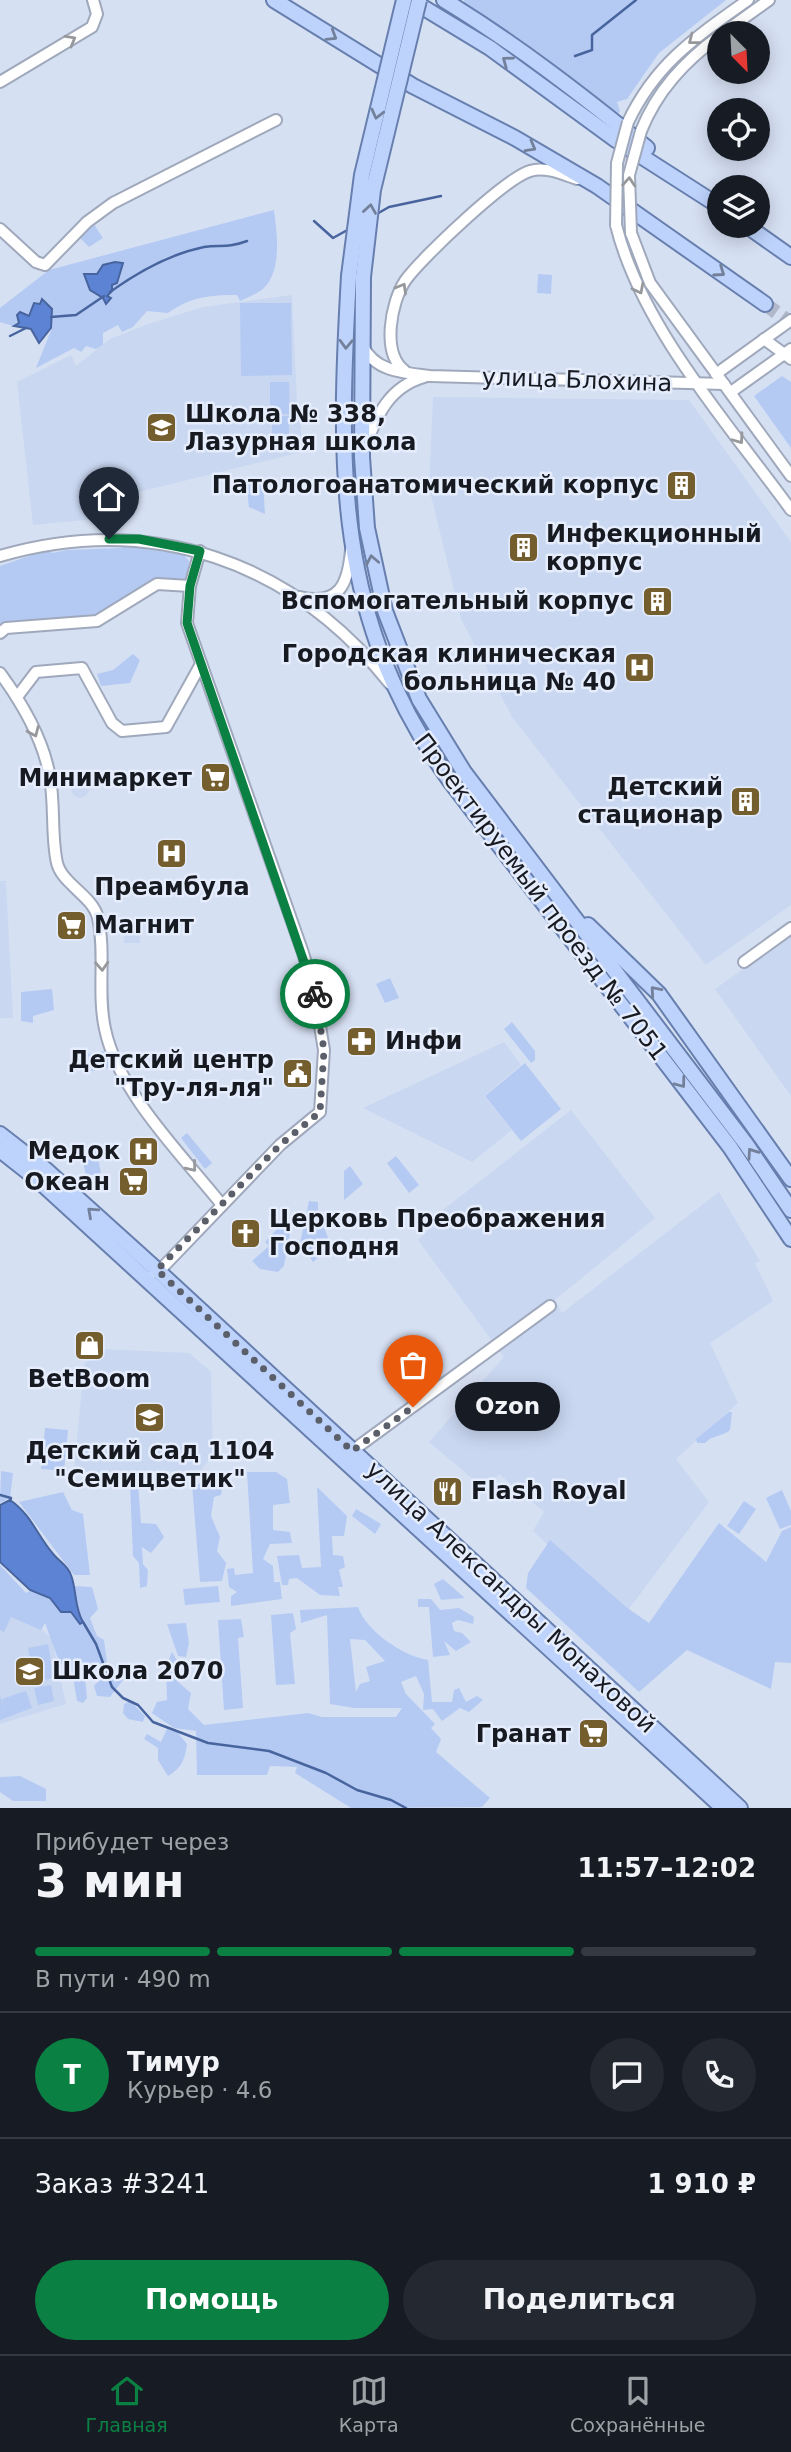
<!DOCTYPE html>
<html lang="ru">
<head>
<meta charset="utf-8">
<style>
  body { margin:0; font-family:"DejaVu Sans",sans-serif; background:#242831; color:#f1f3f6; height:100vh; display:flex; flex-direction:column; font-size:26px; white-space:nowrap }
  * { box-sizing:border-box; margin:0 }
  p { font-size:23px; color:#9ea1a6 }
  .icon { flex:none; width:38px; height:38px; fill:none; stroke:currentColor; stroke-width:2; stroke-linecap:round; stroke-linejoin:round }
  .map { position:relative; height:1808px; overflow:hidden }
  .panel { display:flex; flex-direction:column; background:#171b24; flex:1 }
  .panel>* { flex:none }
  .needle { width:46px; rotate:156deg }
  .buttons { position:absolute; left:707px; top:21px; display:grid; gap:14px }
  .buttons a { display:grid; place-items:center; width:63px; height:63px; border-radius:50%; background:#171b24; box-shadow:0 4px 18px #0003; font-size:35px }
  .pin { position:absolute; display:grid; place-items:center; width:60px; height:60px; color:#fff; margin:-72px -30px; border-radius:50% 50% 50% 0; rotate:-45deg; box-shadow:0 0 7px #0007 }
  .pin .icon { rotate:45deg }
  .courier { position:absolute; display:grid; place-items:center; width:70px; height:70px; margin:-35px; border:5px solid #0b8043; border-radius:50%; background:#fff; color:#222; box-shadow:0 2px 9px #0007 }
  .bubble { position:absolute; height:49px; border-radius:24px; background:#171b24; box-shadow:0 4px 18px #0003; font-size:23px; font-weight:600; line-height:49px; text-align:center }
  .overview em { font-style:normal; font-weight:600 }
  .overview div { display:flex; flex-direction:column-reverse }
  .overview { display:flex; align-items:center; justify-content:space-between; height:119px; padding:0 35px }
  h1 { font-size:46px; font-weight:600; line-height:52px }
  .bar { display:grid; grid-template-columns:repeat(4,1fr); gap:10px 7px; align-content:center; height:84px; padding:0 35px }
  .bar i { height:9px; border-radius:5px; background:#363941 }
  .bar .active { background:#0b8043 }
  .bar p { grid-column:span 4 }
  .line { display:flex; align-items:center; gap:18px; padding:0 35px; border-top:2px solid #363941 }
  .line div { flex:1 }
  .round { display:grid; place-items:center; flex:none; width:74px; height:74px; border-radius:37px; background:#242831 }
  .cta { display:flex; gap:14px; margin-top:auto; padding:14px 35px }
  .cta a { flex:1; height:80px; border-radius:42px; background:#0b8043; color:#fff; font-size:28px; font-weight:600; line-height:80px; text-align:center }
  .cta a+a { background:#242831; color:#f1f3f6 }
  .tabs { display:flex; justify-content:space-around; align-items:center; height:98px; border-top:2px solid #363941; background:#171b24; font-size:19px; color:#9ea1a6 }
  .tabs a { display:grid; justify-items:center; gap:4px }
  .tabs .active { color:#0b8043 }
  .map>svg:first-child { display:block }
</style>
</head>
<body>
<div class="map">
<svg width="791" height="1808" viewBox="0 0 791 1808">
  <rect width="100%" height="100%" fill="#d6e0f3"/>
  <g fill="#c9d7f1">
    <path d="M292,295L297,402L300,403L302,452L134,493L126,516L33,525L17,382L71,355L76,366L110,339L148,324L203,307Z"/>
    <path d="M433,397L689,400L791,542V905L706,965L512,717L461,619L429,487Z"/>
    <circle cx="80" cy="789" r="9"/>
    <path d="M0,881H6L13,1018H0Z"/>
    <path d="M139,923L140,943H124L123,924Z"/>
    <path d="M791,935V1096L715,989Z"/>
    <path d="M504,1042L521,1065L484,1096L512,1130L472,1162L363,1108Z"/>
    <path d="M571,1110L655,1218L555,1300L562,1313L719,1192L760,1261L755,1263L773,1301L710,1343L738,1403L676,1459L709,1502L623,1617L533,1531L544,1512L499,1474L487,1491L429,1442L504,1357L418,1240L428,1230L425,1224Z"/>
    <path d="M102,1349L189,1353L211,1372L213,1454L201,1471L74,1473L84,1364Z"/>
    <path d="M0,1592L52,1639L66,1704L0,1724Z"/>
  </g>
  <g fill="#b4caf3" fill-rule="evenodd">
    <path d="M464,0H726L659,53L627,99L617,102L620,111L616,119L464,6Z"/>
    <path d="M274,210C277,233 282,268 265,287C260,293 248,297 240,301L237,295C209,295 190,297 168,313L147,311L133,327L122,332L118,325L103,333V345L96,349L86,346L81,352L74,348L36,368L52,328V309L43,298L40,303L34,302L28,315L20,312L18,323L13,326L0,322V308L49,270Z"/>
    <path d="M93,223L103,238L89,247L78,236Z"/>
    <path d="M538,274L552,275L551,294L537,293Z"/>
    <path d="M240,303H291L292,375L241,376Z"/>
    <path d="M782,376L791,382V448L754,396Z"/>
    <path d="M270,382H289L290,414L270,415Z"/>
    <rect x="272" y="416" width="17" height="28"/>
    <path d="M263,480L265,514L249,507L246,482Z"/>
    <path d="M123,546L183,554L189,561L187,580L183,583L161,579L142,587L93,620L0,627V566L49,549L52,553L67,550L121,548Z"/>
    <path d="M133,654L140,660L130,683L101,686L97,674L113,670Z"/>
    <path d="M390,978L399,998L385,1003L376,984Z"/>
    <path d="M52,989L54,1010L33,1016V1023L21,1021V992Z"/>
    <path d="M512,1022L535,1051V1060L531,1063L504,1029Z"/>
    <path d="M106,1051L109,1068L90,1071L87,1054Z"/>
    <path d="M525,1063L561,1109L521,1141L485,1096Z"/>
    <path d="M187,1133L212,1163L205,1169L181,1138Z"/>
    <path d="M96,1149L101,1173L86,1176L81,1151Z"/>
    <path d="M396,1156L419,1185L409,1193L387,1163Z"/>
    <path d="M350,1166L363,1184L344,1200V1171Z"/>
    <path d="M309,1201L318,1202C317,1220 328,1229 330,1247L313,1262L300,1243Z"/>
    <path d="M279,1227L290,1233L284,1266L278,1272L260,1269L252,1261L269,1246L265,1242Z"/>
    <path d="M729,1412H732L730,1430C722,1437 712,1435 705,1443H697L696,1439Z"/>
    <path d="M45,1428L68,1430L64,1471L41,1469Z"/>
    <path d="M1,1471L13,1473L10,1498L0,1503Z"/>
    <path d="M247,1472H276L287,1479L290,1503L273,1505V1530L290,1532L292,1543L270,1544L263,1559L273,1566L274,1582H280L282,1599L231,1606V1596L237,1592L229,1587L227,1569L234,1568L235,1575L253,1573Z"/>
    <path d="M138,1483L141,1523L156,1524L164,1537L151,1553L142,1547L143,1564L148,1570L147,1586L140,1588L139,1563L133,1556L130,1484Z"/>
    <path d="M216,1483L222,1489L221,1495L214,1497L211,1516L220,1537L217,1551L226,1563L222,1581L200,1582L192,1484Z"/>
    <path d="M317,1487L347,1516L344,1536H332L333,1555L343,1556L345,1567L339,1570L343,1587H338L340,1596L320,1595L297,1578L289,1579L288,1585H282L277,1556L299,1555L302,1568L321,1567Z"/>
    <path d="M782,1490L791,1511V1525L780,1529L766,1498Z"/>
    <path d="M63,1492L72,1510L83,1514L90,1575H74L19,1502Z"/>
    <path d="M744,1501L756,1509L739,1534L727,1526Z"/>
    <path d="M356,1509L381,1524L375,1534L352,1516Z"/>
    <path d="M719,1523L766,1562L782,1531L791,1527V1663L775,1662L771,1689L687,1650L639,1692L526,1588L528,1573L550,1540L626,1607L649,1623Z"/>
    <path d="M0,1565L26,1593L40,1586L44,1588L63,1613L76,1609L75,1586L92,1587L98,1609L90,1618L97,1636L104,1640L107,1663L123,1680L110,1697L97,1696L94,1686L105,1674L99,1664L84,1667L87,1698L83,1703L77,1701L72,1671L60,1664L45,1623L41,1630L11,1617L4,1632L0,1630Z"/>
    <path d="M443,1579L465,1598L441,1600L434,1584Z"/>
    <path d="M218,1586L220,1602L185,1605L183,1589Z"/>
    <path d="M418,1599H431L440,1610L459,1608L474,1617L473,1624L458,1620L452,1623L454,1631L462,1633L471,1642L456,1651L444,1641L450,1655L433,1657L429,1607H418Z"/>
    <path d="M358,1607C366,1631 403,1656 428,1660L432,1702H452L454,1690L459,1688L466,1702L477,1696L483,1700L469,1712L460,1708L442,1721L433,1709L423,1710L424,1694L416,1676L401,1682L406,1694L435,1724L431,1728L441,1739L436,1752L490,1798L482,1807L351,1808L295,1773L297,1767L270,1766L267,1775H197L196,1731L174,1728L152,1713L157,1702L167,1700L166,1666L172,1652L182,1669L177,1681L191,1693L188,1709L204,1725L308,1713L322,1717H396L402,1708H354L330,1704L327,1615L301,1623L300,1610ZM350,1639L365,1640L385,1661L366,1667L370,1681L360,1684L356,1692Z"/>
    <path d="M293,1613L296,1629L290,1633L295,1684L276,1685L271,1615Z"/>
    <path d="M241,1619L244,1637L238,1638L243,1708L224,1710L218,1620Z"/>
    <path d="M186,1623L189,1643L186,1657L178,1656L167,1624Z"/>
    <path d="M48,1644L54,1678L34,1682L28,1648Z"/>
    <path d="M51,1685L54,1701L38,1705L34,1688Z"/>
    <path d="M26,1691L32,1708L0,1720V1696L5,1709L2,1699Z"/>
    <path d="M130,1701L145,1716L143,1722L128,1719L123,1713L124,1704Z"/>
    <path d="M167,1729L178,1733L187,1744C185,1759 182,1768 168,1776L158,1760V1748L144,1739L147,1734L161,1742Z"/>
    <path d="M20,1776L46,1789V1801H13L0,1792V1777Z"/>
  </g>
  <g fill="#5d84d4" stroke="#48649e" stroke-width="2">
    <path d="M115,262L123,263L117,283L112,285V291L107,296L111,298L106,304L103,298L90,290L84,274H97L103,265Z"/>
    <path d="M42,299L52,309L51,328L39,343L31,329L14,326L19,323L17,315L20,312L29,316L34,303L40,304Z"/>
    <path d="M10,1500C32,1515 37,1536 54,1555C60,1562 68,1566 71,1575C77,1591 74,1607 83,1622L80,1624L71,1612H61L50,1598L30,1590L0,1562V1505Z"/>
  </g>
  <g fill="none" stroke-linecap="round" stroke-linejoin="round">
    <g stroke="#48649e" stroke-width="2.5">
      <path d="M575,56L592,50V35L636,0"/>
      <path d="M375,215L389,207L441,196"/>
      <path d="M314,221L333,238L351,228"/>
      <path d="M110,292C138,272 170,254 204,247C220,244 226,249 247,241"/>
      <path d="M51,317L76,315L104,296"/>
      <path d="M10,336L26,328"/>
      <path d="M0,1495L11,1498L10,1501"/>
      <path d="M83,1622L96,1644L112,1687L123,1698L138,1705L153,1722L208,1743L269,1751L326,1773L357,1790L391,1800L406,1808"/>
    </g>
    <path stroke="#b0b8c9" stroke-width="14" stroke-dasharray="14 7" stroke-linecap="butt" d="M765,304L791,323"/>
    <defs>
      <g id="minor">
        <path d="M723,33L769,0"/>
        <path d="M0,82L92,27L97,14L93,0"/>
        <path d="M628,122C656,63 696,37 748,0"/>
        <path d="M641,131C657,91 684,62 719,36"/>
        <path d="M616,225C641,327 730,426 791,510"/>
        <path d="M0,229L36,262L45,265L87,222L113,203L276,120"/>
        <path d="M631,233L650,283L791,476"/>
        <path d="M764,339L791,359"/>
        <path d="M363,346C375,372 405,373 430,376L724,384"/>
        <path d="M405,371C381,354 391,302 405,281C420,259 506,178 530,171C545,166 562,174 577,179"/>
        <path d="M716,374L791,320"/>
        <path d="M731,392L791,349"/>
        <path d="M365,447C377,415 389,387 424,377"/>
        <path d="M0,556C151,512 293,561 390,684"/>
        <path d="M300,597C339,606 348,585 351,550"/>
        <path d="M0,633L6,628L97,621L157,584L190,586"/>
        <path d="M0,673C22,703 44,741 50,778C55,806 51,836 57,863C62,884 93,896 98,918C106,954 97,993 105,1029C118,1092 183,1156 222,1205"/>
        <path d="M17,697L36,672L82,668L112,723L122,731L166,727L201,664"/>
        <path d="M744,962L791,928"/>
        <path d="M154,1272L163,1267L280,1145L320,1112L324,1050L314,990L303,953L187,623L190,586L200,551"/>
        <path d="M352,1451L550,1306"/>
      </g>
      <g id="major">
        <path d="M274,0L413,86L515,138L597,186L765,304"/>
        <path d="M411,0L490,48L616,140L719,206"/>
        <path d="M444,0C516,44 582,95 647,148"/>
        <path d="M747,226L791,257"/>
        <path d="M349,276C338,466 334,619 450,781L730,1147L791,1239"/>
        <path d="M363,277L362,457L367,528L385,611L419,699L464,772L746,1144L791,1210"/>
        <path d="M588,925L659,994L791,1179"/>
        <path d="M0,1134L45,1169L157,1270L740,1808"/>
        <path d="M0,1150L38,1180L723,1808"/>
      </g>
    </defs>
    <use href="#minor" stroke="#a0a9bc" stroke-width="14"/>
    <use href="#major" stroke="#677fae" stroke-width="18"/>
    <use href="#minor" stroke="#fff" stroke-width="10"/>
    <use href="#major" stroke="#bed3fc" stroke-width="14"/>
    <defs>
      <g id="minor-bridge">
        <path d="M616,225L617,163L628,122"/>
        <path d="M631,233L629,175L641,131"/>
      </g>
      <g id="major-bridge">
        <path d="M349,276L362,175L404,0"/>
        <path d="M363,277L373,190L419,0"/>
      </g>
    </defs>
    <use href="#minor-bridge" stroke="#a0a9bc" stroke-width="14" stroke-linecap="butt"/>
    <use href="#major-bridge" stroke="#677fae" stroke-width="18" stroke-linecap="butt"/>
    <use href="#minor-bridge" stroke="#fff" stroke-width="10"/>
    <use href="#major-bridge" stroke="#bed3fc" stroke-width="14"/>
  </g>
  <defs><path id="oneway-chevron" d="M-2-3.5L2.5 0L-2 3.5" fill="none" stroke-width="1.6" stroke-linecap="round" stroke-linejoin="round" transform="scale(1.75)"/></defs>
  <g stroke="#738099">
    <use href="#oneway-chevron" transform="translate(332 36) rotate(32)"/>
    <use href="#oneway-chevron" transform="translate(507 61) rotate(-144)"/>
    <use href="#oneway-chevron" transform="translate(377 114) rotate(104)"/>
    <use href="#oneway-chevron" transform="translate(531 147) rotate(29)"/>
    <use href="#oneway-chevron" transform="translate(370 209) rotate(-81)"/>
    <use href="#oneway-chevron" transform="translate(720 272) rotate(35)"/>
    <use href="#oneway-chevron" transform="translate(346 344) rotate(92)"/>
    <use href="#oneway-chevron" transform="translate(372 560) rotate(-101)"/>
    <use href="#oneway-chevron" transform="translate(655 991) rotate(-131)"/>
    <use href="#oneway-chevron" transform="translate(681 1083) rotate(53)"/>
    <use href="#oneway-chevron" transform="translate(752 1153) rotate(-125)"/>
    <use href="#oneway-chevron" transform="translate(92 1212) rotate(-138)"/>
  </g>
  <g stroke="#97989b">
    <use href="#oneway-chevron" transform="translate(71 40) rotate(-30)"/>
    <use href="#oneway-chevron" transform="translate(693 40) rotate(142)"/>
    <use href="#oneway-chevron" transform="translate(629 182) rotate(-86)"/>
    <use href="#oneway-chevron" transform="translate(402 288) rotate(-60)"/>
    <use href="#oneway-chevron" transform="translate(639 289) rotate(63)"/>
    <use href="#oneway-chevron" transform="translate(739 439) rotate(54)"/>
    <use href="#oneway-chevron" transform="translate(34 732) rotate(66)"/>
    <use href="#oneway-chevron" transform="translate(102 966) rotate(87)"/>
    <use href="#oneway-chevron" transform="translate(192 1167) rotate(51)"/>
  </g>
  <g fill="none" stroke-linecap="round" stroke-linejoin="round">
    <path stroke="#5a5f6a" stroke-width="7" stroke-dasharray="0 12.6" d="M315,994L324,1050L320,1112L280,1145L157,1270L352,1451L413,1407"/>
    <path stroke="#0b8043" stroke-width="9" d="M109,539H139L200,551L190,586L187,623L315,994"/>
  </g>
  <defs>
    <symbol id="school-square" viewBox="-11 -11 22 22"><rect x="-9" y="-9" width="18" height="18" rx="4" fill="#755e2e" stroke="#e5edfd"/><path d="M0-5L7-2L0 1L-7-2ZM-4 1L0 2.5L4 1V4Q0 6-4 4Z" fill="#fff"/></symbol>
    <symbol id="building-square" viewBox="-11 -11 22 22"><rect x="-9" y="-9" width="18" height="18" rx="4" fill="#755e2e" stroke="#e5edfd"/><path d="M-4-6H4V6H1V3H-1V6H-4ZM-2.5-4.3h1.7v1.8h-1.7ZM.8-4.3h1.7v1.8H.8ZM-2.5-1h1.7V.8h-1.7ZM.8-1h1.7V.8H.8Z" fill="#fff"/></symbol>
    <symbol id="hospital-square" viewBox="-11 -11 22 22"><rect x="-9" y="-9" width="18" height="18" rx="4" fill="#755e2e" stroke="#e5edfd"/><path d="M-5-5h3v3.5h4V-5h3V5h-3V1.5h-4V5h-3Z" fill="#fff"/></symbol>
    <symbol id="supermarket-square" viewBox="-11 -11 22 22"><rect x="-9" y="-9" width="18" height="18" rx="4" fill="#755e2e" stroke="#e5edfd"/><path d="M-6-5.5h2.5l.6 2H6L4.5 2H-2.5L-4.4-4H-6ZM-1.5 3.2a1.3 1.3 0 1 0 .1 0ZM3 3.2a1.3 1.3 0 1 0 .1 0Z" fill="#fff"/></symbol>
    <symbol id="pharmacy-square" viewBox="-11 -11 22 22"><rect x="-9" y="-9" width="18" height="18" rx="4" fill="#755e2e" stroke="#e5edfd"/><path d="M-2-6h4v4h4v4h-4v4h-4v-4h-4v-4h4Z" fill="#fff"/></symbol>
    <symbol id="civic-square" viewBox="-11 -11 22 22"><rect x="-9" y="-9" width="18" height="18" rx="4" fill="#755e2e" stroke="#e5edfd"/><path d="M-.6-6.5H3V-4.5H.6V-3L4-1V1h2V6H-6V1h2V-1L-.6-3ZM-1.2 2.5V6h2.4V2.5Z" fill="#fff"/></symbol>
    <symbol id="church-square" viewBox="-11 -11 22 22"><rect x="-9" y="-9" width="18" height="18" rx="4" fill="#755e2e" stroke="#e5edfd"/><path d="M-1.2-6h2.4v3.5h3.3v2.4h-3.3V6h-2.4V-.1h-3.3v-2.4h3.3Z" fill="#fff"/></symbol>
    <symbol id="shop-square" viewBox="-11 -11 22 22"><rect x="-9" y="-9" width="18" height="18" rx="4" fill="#755e2e" stroke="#e5edfd"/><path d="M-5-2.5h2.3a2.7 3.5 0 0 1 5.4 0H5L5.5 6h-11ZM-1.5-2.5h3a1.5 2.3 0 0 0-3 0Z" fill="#fff"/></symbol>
    <symbol id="restaurant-square" viewBox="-11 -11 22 22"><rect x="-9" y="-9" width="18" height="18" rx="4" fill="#755e2e" stroke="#e5edfd"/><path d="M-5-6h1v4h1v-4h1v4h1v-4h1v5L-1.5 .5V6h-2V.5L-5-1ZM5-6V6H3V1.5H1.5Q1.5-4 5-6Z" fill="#fff"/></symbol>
  </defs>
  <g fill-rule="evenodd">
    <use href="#school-square" x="144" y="410" width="35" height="35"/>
    <use href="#building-square" x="664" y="468" width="35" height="35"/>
    <use href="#building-square" x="506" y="530" width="35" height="35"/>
    <use href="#building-square" x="640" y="584" width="35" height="35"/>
    <use href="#hospital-square" x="622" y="650" width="35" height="35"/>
    <use href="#supermarket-square" x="198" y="760" width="35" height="35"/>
    <use href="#building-square" x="728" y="784" width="35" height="35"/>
    <use href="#hospital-square" x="154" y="836" width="35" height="35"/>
    <use href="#supermarket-square" x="54" y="908" width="35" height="35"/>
    <use href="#pharmacy-square" x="344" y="1024" width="35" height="35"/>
    <use href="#civic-square" x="280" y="1056" width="35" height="35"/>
    <use href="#hospital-square" x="126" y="1134" width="35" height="35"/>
    <use href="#supermarket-square" x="116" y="1164" width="35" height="35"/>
    <use href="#church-square" x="228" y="1216" width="35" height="35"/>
    <use href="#shop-square" x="72" y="1328" width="35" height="35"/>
    <use href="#school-square" x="132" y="1400" width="35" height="35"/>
    <use href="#restaurant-square" x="430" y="1474" width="35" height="35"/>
    <use href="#school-square" x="12" y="1654" width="35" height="35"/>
    <use href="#supermarket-square" x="576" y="1716" width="35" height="35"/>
  </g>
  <g text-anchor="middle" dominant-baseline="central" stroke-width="5" stroke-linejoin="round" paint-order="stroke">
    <g font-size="24" fill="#171a21" stroke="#e5edfd">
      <text transform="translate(577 380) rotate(2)">улица Блохина</text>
      <text transform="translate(541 897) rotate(53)">Проектируемый проезд № 7051</text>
      <text transform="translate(511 1597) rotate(43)">улица Александры Монаховой</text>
    </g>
    <g font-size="24" font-weight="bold" fill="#171a21" stroke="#e5edfd" text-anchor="end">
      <text x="185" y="414" text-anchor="start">Школа № 338,<tspan x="185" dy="28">Лазурная школа</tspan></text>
      <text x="659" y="485">Патологоанатомический корпус</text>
      <text x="546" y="534" text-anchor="start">Инфекционный<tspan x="546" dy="28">корпус</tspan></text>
      <text x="634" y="601">Вспомогательный корпус</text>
      <text x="616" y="654">Городская клиническая<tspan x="616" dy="28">больница № 40</tspan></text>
      <text x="192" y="778">Минимаркет</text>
      <text x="723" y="787">Детский<tspan x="723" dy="28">стационар</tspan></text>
      <text x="172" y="887" text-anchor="middle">Преамбула</text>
      <text x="94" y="925" text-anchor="start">Магнит</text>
      <text x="385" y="1041" text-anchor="start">Инфи</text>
      <text x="274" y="1060">Детский центр<tspan x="274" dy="28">"Тру-ля-ля"</tspan></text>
      <text x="120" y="1151">Медок</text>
      <text x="110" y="1182">Океан</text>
      <text x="269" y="1219" text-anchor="start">Церковь Преображения<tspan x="269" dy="28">Господня</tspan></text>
      <text x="89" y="1379" text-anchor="middle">BetBoom</text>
      <text x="150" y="1451" text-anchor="middle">Детский сад 1104<tspan x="150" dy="28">"Семицветик"</tspan></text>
      <text x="471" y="1491" text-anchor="start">Flash Royal</text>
      <text x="52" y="1671" text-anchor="start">Школа 2070</text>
      <text x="571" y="1734">Гранат</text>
    </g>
  </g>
</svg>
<div class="buttons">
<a><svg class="needle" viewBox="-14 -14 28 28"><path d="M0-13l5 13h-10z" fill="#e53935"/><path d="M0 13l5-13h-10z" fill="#9ea1a6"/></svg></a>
<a><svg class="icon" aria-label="locate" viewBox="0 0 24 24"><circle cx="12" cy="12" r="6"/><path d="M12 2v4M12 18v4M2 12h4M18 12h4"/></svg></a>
<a><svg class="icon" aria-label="layers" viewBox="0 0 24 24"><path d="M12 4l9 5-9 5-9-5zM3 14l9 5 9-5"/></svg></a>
</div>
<div class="pin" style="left:413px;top:1407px;background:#ea580c"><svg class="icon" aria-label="bag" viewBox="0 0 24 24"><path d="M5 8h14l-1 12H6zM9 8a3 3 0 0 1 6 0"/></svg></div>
<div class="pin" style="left:109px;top:539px;background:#1f2937"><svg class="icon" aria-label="home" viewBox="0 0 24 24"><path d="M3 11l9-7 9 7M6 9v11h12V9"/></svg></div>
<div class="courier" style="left:315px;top:994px"><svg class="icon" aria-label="bike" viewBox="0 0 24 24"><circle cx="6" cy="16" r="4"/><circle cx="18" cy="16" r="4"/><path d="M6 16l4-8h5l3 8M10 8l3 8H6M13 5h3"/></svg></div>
<div class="bubble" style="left:455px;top:1382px;width:105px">Ozon</div>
</div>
<section class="panel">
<div class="overview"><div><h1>3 мин</h1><p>Прибудет через</p></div><em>11:57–12:02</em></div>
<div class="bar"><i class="active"></i><i class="active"></i><i class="active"></i><i></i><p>В пути · 490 m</p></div>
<div class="line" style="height:126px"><b class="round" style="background:#0b8043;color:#fff">Т</b><div><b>Тимур</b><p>Курьер · 4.6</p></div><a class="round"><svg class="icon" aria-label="chat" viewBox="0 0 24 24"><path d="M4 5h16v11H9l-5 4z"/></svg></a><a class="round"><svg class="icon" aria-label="phone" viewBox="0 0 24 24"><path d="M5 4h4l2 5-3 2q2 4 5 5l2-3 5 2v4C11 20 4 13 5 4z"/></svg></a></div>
<div class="line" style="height:91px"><div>Заказ #3241</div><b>1 910 ₽</b></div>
<div class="cta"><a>Помощь</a><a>Поделиться</a></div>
</section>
<nav class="tabs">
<a class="active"><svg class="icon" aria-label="home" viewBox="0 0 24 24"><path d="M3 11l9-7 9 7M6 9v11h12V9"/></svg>Главная</a>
<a><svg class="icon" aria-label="map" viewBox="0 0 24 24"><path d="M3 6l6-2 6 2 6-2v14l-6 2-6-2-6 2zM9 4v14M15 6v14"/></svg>Карта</a>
<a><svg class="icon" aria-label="saved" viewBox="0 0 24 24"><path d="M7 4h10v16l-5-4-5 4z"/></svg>Сохранённые</a>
</nav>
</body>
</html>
